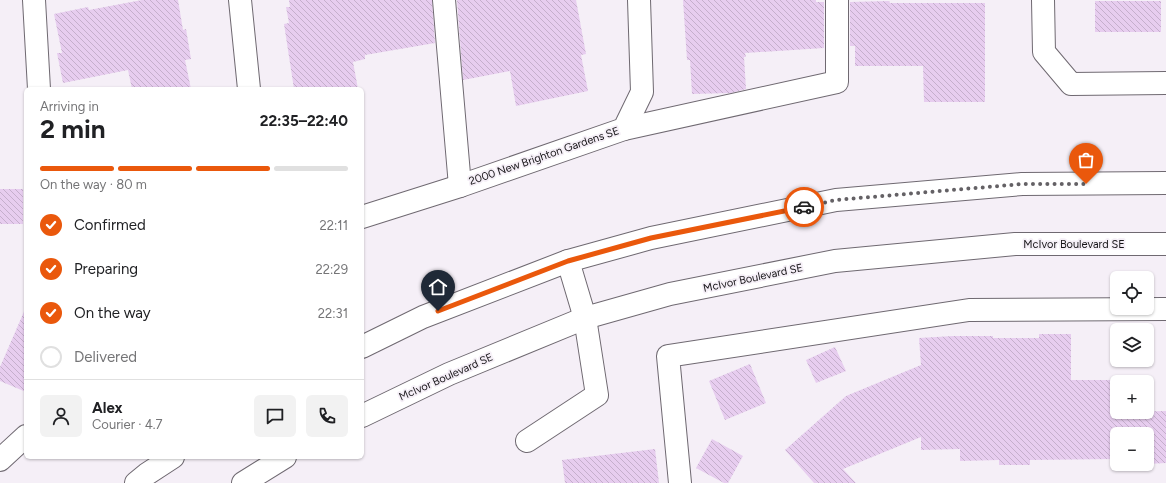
<!DOCTYPE html>
<html lang="en">
<head>
<meta charset="utf-8">
<style>
  body { margin:0; font-family:Figtree,sans-serif; background:#f2f2f2; color:#202124; height:100vh; display:flex; flex-direction:column; font-size:15px; white-space:nowrap }
  * { box-sizing:border-box; margin:0 }
  p { font-size:13px; color:#757577 }
  .icon { flex:none; width:22px; height:22px; fill:none; stroke:currentColor; stroke-width:2; stroke-linecap:round; stroke-linejoin:round }
  .map { position:relative; flex:1; overflow:hidden }
  .sheet { position:absolute; left:24px; top:87px; width:340px; height:372px; display:flex; flex-direction:column; background:#fff; border-radius:6px; box-shadow:0 1px 3px #0004 }
  .sheet>* { flex:none }
  .controls { position:absolute; left:1110px; top:271px; display:grid; gap:8px }
  .controls a { display:grid; place-items:center; width:44px; height:44px; border-radius:6px; background:#fff; box-shadow:0 1px 3px #0004; font-size:20px }
  .pin { position:absolute; display:grid; place-items:center; width:34px; height:34px; color:#fff; margin:-41px -17px; border-radius:50% 50% 50% 0; rotate:-45deg; box-shadow:0 0 4px #0007 }
  .pin .icon { rotate:45deg }
  .courier { position:absolute; display:grid; place-items:center; width:40px; height:40px; margin:-20px; border:3px solid #ea580c; border-radius:50%; background:#fff; color:#222; box-shadow:0 1px 5px #0007 }
  .summary em { font-style:normal; font-weight:700 }
  .summary div { display:flex; flex-direction:column-reverse }
  .summary { display:flex; align-items:center; justify-content:space-between; height:68px; padding:0 16px }
  h1 { font-size:26px; font-weight:700; line-height:30px }
  .bar { display:grid; grid-template-columns:repeat(4,1fr); gap:6px 4px; align-content:center; height:48px; padding:0 16px }
  .bar i { height:5px; border-radius:3px; background:#e0e0e0 }
  .bar .selected { background:#ea580c }
  .bar p { grid-column:span 4 }
  .line { display:flex; align-items:center; gap:10px; padding:0 16px; border-top:1px solid #e0e0e0 }
  .line div { flex:1 }
  .round { display:grid; place-items:center; flex:none; width:42px; height:42px; border-radius:6px; background:#f2f2f2 }
  ol { padding:0 16px; list-style:none }
  li { display:flex; align-items:center; gap:12px; height:44px }
  li p { margin-inline-start:auto }
  li .icon { padding:4px; border-radius:50%; background:#ea580c; color:#fff; stroke-width:4 }
  li:last-child { color:#757577 }
  li i { width:22px; height:22px; border:2px solid #e0e0e0; border-radius:50% }
  .map>svg:first-child { display:block }
</style>
</head>
<body>
<div class="map">
<svg width="1166" height="483" viewBox="0 0 1166 483">
  <defs>
    <pattern id="building-back-hatch" width="6" height="6" patternUnits="userSpaceOnUse"><rect width="6" height="6" fill="#e7cdef"/><path d="M-1 5l2 2M0 0l6 6M5-1l2 2" fill="none" stroke="#c5afcc"/></pattern>
  </defs>
  <rect width="100%" height="100%" fill="#f5eff7"/>
  <g fill="url(#building-back-hatch)">
    <path d="M142,0H178L183,30L186,29L191,59L185,60L191,89H132L128,70L63,83L57,53H62L54,14L88,7L89,10Z"/>
    <path d="M289,0H432L435,43L365,55V59L353,62L358,89H294L284,24L289,23L286,7H290Z"/>
    <path d="M457,0H576L586,54L581,55L588,91L516,106L510,71L463,80Z"/>
    <path d="M683,0H816V2H824V48L745,53L746,57H744L746,89L731,93L692,94L690,60H687Z"/>
    <path d="M889,1L890,3H985V102H924L923,66H855V46H850V2Z"/>
    <rect x="1095" y="1" width="66" height="31"/>
    <rect x="0" y="189" width="23" height="35"/>
    <path d="M26,307V392L0,381V367Z"/>
    <path d="M1039,334H1071V380H1113V412L1166,411V463L1147,464V434H1117V459L1030,460V465H999V460L960,461V449L921,450V437L843,469L856,483H814L785,450L846,396L921,365L919,338L953,336H993V338H1039Z"/>
    <path d="M835,347L846,371L816,383L806,360Z"/>
    <path d="M750,364L766,403L725,420L709,381Z"/>
    <path d="M712,439L743,456L728,483H724L696,468Z"/>
    <path d="M655,449L659,483H565L562,460Z"/>
  </g>
  <g fill="none" stroke-linecap="round" stroke-linejoin="round">
    <defs>
      <g id="minor">
        <path d="M34,0L39,89"/>
        <path d="M240,0L249,89"/>
        <path d="M444,0L460,186"/>
        <path d="M1043,0L1044,52L1071,84L1166,83"/>
        <path d="M624,129L837,82V0"/>
        <path d="M362,217L460,186L624,129L642,92L639,0"/>
        <path d="M527,441L597,395L585,318L568,261"/>
        <path d="M0,460L26,436"/>
        <path d="M680,483L668,356L969,310L1166,309"/>
      </g>
      <g id="major">
        <path d="M362,347L423,317L568,261L651,238L836,200L1022,184L1166,183"/>
        <path d="M362,416L449,374L585,318L670,294L835,261L1015,244H1166"/>
        <path d="M136,483L147,474L173,457"/>
        <path d="M243,483L285,457"/>
      </g>
    </defs>
    <use href="#minor" stroke="#6f6971" stroke-width="24"/>
    <use href="#major" stroke="#6f6971" stroke-width="24"/>
    <use href="#minor" stroke="#fff" stroke-width="22"/>
    <use href="#major" stroke="#fff" stroke-width="22"/>
  </g>
  <g fill="none" stroke-linecap="round" stroke-linejoin="round">
    <path stroke="#646165" stroke-width="4" stroke-dasharray="0 7.2" d="M804,207L836,200L1022,184H1086"/>
    <path stroke="#ea580c" stroke-width="5" d="M438,311L568,261L651,238L804,207"/>
  </g>
  <g text-anchor="middle" dominant-baseline="central" stroke-width="3.5" stroke-linejoin="round" paint-order="stroke">
    <g font-size="11" fill="#161417" stroke="#f5eff7">
      <text transform="translate(544 156) rotate(-19)">2000 New Brighton Gardens SE</text>
      <text x="1074" y="244">McIvor Boulevard SE</text>
      <text transform="translate(753 278) rotate(-12)">McIvor Boulevard SE</text>
      <text transform="translate(446 377) rotate(-24)">McIvor Boulevard SE</text>
    </g>
  </g>
</svg>
<div class="controls">
<a><svg class="icon" aria-label="locate" viewBox="0 0 24 24"><circle cx="12" cy="12" r="6"/><path d="M12 2v4M12 18v4M2 12h4M18 12h4"/></svg></a>
<a><svg class="icon" aria-label="layers" viewBox="0 0 24 24"><path d="M12 4l9 5-9 5-9-5zM3 14l9 5 9-5"/></svg></a>
<a>+</a>
<a>−</a>
</div>
<div class="pin" style="left:1086px;top:184px;background:#ea580c"><svg class="icon" aria-label="bag" viewBox="0 0 24 24"><path d="M5 8h14l-1 12H6zM9 8a3 3 0 0 1 6 0"/></svg></div>
<div class="pin" style="left:438px;top:311px;background:#1f2937"><svg class="icon" aria-label="home" viewBox="0 0 24 24"><path d="M3 11l9-7 9 7M6 9v11h12V9"/></svg></div>
<div class="courier" style="left:804px;top:207px"><svg class="icon" aria-label="car" viewBox="0 0 24 24"><path d="M5 17H2v-5l4-1 3-4h7l3 4 3 1v5h-3M9 17h6M6 11h13"/><circle cx="7" cy="17" r="2"/><circle cx="17" cy="17" r="2"/></svg></div>
<section class="sheet">
<div class="summary"><div><h1>2 min</h1><p>Arriving in</p></div><em>22:35–22:40</em></div>
<div class="bar"><i class="selected"></i><i class="selected"></i><i class="selected"></i><i></i><p>On the way · 80 m</p></div>
<ol>
<li><svg class="icon" aria-label="check" viewBox="0 0 24 24"><path d="M5 12l5 5 9-10"/></svg>Confirmed<p>22:11</p></li>
<li><svg class="icon" aria-label="check" viewBox="0 0 24 24"><path d="M5 12l5 5 9-10"/></svg>Preparing<p>22:29</p></li>
<li><svg class="icon" aria-label="check" viewBox="0 0 24 24"><path d="M5 12l5 5 9-10"/></svg>On the way<p>22:31</p></li>
<li><i></i>Delivered</li>
</ol>
<div class="line" style="height:72px"><a class="round"><svg class="icon" aria-label="person" viewBox="0 0 24 24"><circle cx="12" cy="8" r="4"/><path d="M4 21q1-7 8-7t8 7"/></svg></a><div><b>Alex</b><p>Courier · 4.7</p></div><a class="round"><svg class="icon" aria-label="chat" viewBox="0 0 24 24"><path d="M4 5h16v11H9l-5 4z"/></svg></a><a class="round"><svg class="icon" aria-label="phone" viewBox="0 0 24 24"><path d="M5 4h4l2 5-3 2q2 4 5 5l2-3 5 2v4C11 20 4 13 5 4z"/></svg></a></div>
</section>
</div>
</body>
</html>
